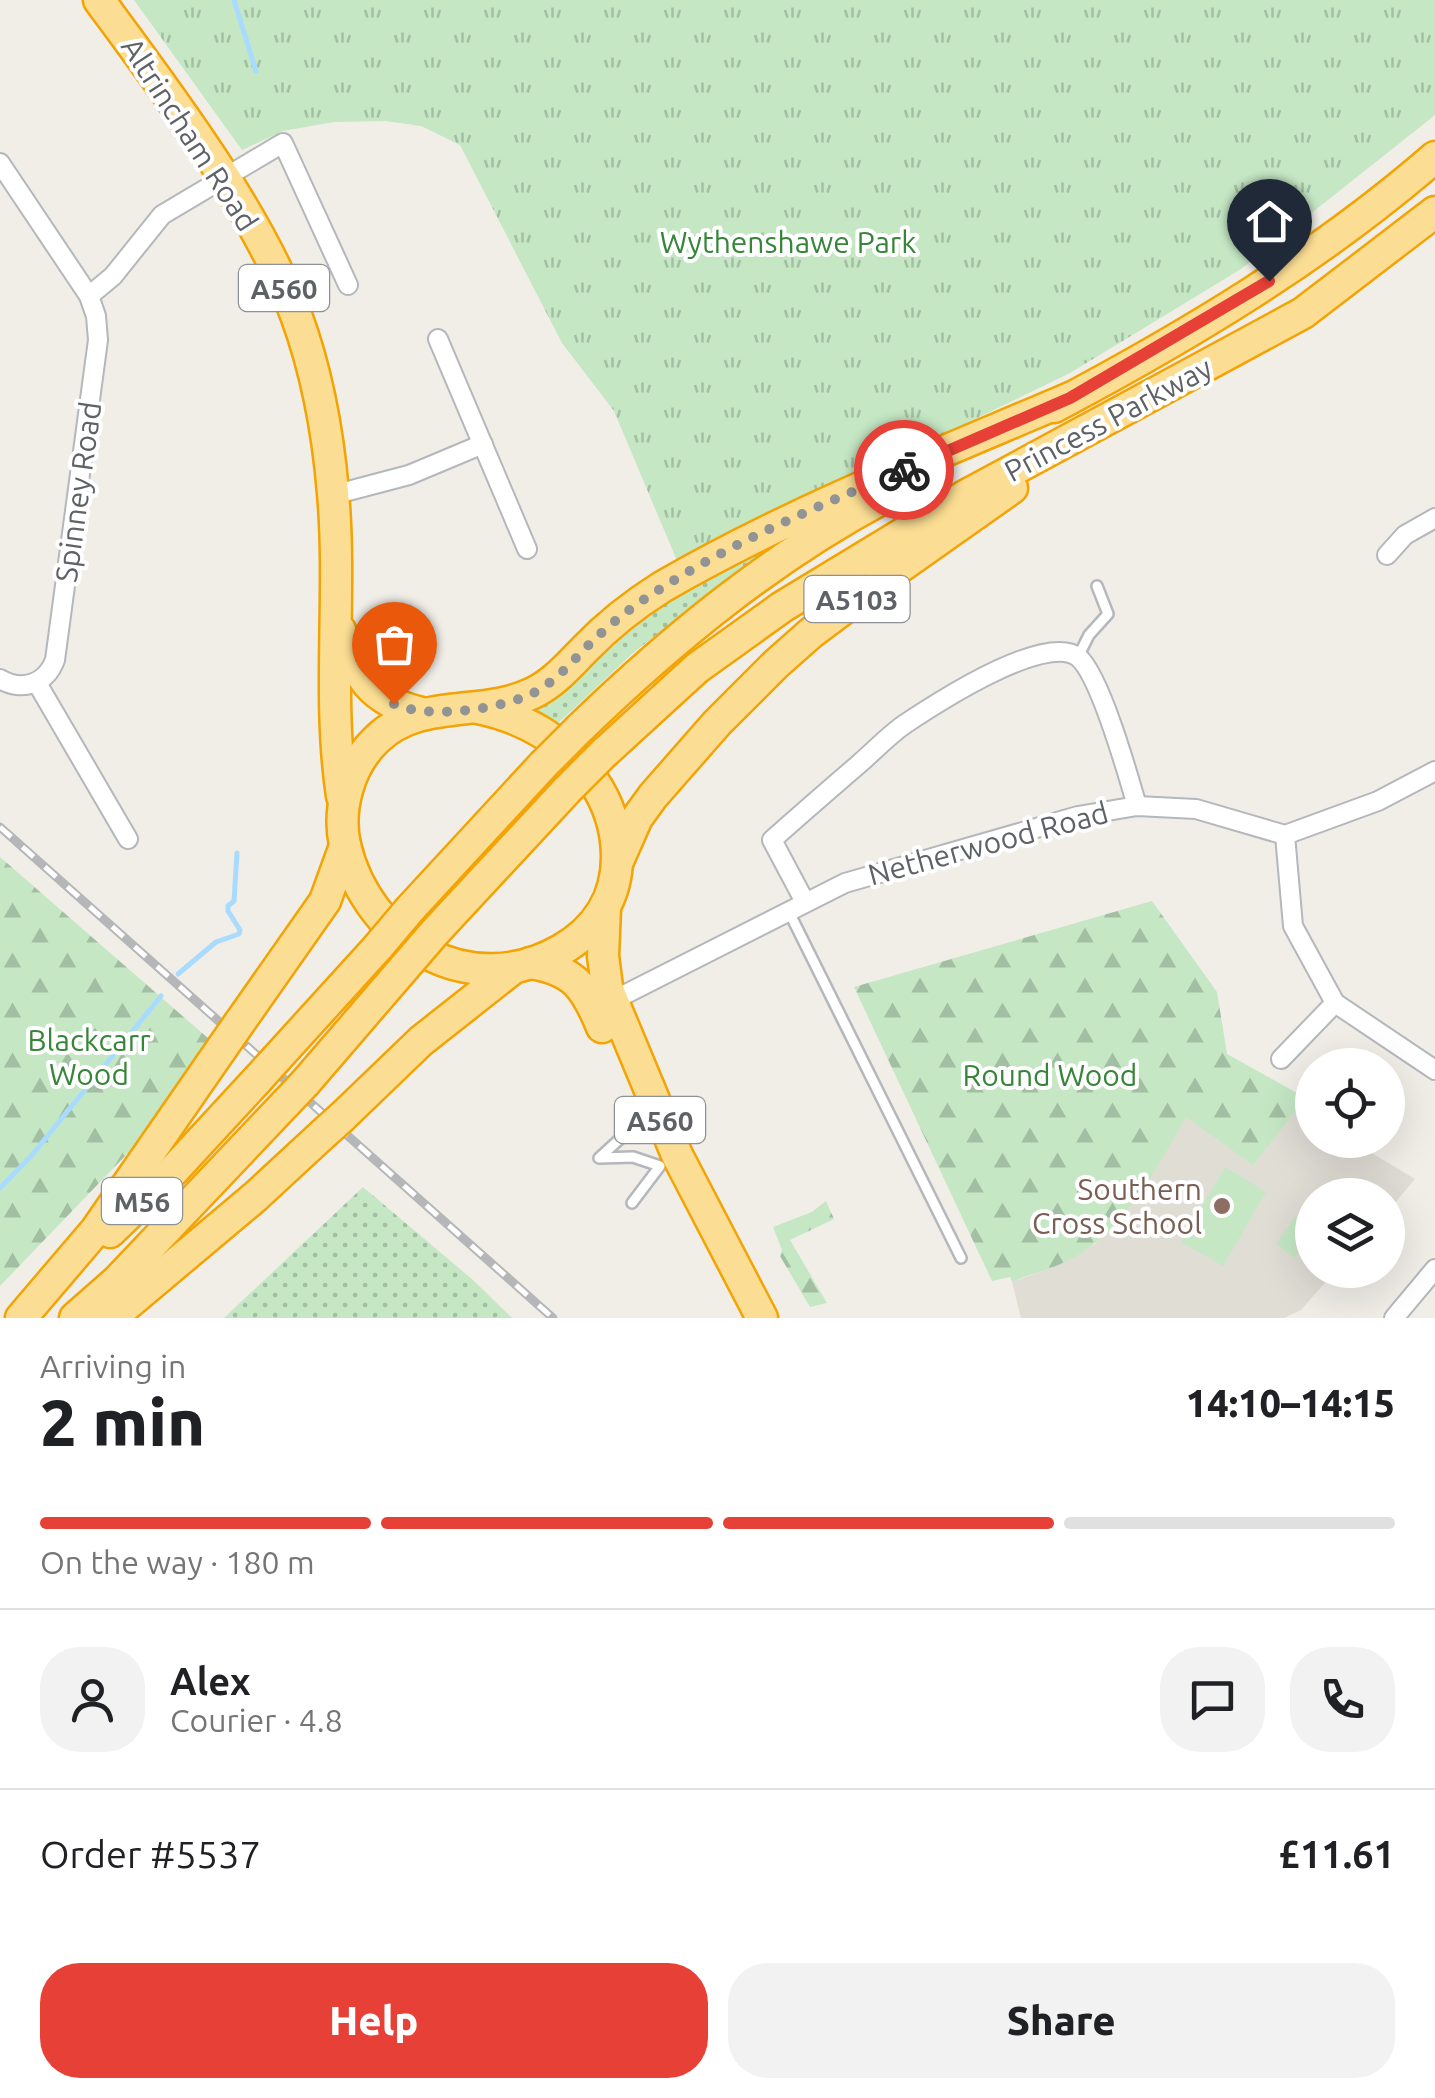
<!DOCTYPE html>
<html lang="en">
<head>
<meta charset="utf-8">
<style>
  body { margin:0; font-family:Ubuntu,sans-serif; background:#f2f2f2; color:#202124; height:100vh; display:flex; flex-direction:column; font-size:38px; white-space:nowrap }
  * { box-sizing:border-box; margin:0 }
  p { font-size:32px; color:#757577 }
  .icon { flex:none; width:55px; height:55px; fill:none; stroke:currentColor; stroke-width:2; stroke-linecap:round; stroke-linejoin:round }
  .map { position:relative; height:1318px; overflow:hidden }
  .side { display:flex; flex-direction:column; background:#fff; flex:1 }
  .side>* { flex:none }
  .fabs { position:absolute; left:1295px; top:1048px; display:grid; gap:20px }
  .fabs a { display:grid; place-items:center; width:110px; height:110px; border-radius:50%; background:#fff; box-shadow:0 10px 40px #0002; font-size:50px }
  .pin { position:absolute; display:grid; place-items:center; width:85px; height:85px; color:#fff; margin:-102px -42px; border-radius:50% 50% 50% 0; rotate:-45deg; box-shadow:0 0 10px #0007 }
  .pin .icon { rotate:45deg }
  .courier { position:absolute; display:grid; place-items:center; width:100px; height:100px; margin:-50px; border:8px solid #e74036; border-radius:50%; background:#fff; color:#222; box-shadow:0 2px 12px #0007 }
  .overview em { font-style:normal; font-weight:800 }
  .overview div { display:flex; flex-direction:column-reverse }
  .overview { display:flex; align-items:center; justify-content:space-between; height:170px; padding:0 40px }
  h1 { font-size:65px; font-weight:800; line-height:75px }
  .bar { display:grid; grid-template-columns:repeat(4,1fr); gap:15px 10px; align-content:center; height:120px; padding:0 40px }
  .bar i { height:12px; border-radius:8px; background:#e0e0e0 }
  .bar .active { background:#e74036 }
  .bar p { grid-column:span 4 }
  .line { display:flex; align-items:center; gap:25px; padding:0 40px; border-top:2px solid #e0e0e0 }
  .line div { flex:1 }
  .round { display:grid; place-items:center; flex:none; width:105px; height:105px; border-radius:40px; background:#f2f2f2 }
  .primary-button { display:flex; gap:20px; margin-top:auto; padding:20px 40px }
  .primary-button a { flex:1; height:115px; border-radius:40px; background:#e74036; color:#fff; font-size:40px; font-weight:800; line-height:115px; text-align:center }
  .primary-button a+a { background:#f2f2f2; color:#202124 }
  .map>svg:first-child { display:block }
</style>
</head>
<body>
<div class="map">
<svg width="1435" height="1318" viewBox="0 0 1435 1318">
  <defs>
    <pattern id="grass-dots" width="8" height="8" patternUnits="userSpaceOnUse" patternTransform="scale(2.5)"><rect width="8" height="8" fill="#c5e7c4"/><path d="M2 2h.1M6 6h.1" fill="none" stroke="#a3bfa3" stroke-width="1.8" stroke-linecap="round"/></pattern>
    <pattern id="forest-firs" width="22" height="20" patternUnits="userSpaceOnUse" patternTransform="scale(2.5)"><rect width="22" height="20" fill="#c5e7c4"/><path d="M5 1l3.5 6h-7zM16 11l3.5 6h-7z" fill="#a3bfa3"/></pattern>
    <pattern id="park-tufts" width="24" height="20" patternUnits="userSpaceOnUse" patternTransform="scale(2.5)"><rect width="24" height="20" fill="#c5e7c4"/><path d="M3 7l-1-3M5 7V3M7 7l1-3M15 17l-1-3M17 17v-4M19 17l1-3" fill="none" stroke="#a3bfa3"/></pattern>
  </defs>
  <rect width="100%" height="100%" fill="#f0eee7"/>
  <path fill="#e0ddd5" d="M1306,1098L1312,1101V1140H1350L1415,1179L1388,1211V1195H1312V1270H1336L1301,1310L1284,1318H1021L1012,1282L1056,1266L1095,1244L1128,1210L1186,1116L1253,1164Z"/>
  <g fill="url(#grass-dots)">
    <path d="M814,523L720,585L633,653L555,726L522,709L624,628L711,574Z"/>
    <path d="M363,1187L473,1280L512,1318H224Z"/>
  </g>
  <g fill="url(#forest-firs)">
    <path d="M0,857L209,1039L152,1128L0,1286Z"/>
    <path d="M1152,901L1217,992L1227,1054L1306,1098L1253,1165L1186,1117C1154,1173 1120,1241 1056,1266C1041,1272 1027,1275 1012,1282L1010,1277L992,1281L854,987Z"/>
    <path d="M826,1201L834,1219L790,1240L827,1303L810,1307L780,1256L782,1250L773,1227L812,1212Z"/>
  </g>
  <path fill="url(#park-tufts)" d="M134,0H1435V115L1241,269L1070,373L678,563L614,411L562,343L460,145L421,126L385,121L334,122L283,131L242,150Z"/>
  <g fill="#c5e7c4">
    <path d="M1225,1167L1266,1192L1223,1266L1181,1242Z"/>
    <path d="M1296,1215L1312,1227V1232L1294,1258L1276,1244Z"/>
  </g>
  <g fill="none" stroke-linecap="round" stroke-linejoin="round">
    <g stroke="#a9dbfe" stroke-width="5">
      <path d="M234,0L256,71"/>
      <path d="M178,974L216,942L239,934L240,930L228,911V906L234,901L237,853"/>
      <path d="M0,1188L32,1155L161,996"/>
    </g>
    <defs>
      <g id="lane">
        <path d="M1078,657L1089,635L1108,614L1097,586"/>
        <path d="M789,912L961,1258"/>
        <path d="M632,1203L660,1166L633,1157L599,1158L621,1138L636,1112"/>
      </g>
      <g id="street">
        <path d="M0,163L89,296L96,316L98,340L55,660C46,684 22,692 0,679"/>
        <path d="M89,296L113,276L162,215L283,143L348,285"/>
        <path d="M438,339L527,549"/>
        <path d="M333,495L409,475L483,444"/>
        <path d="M1387,555L1405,535L1435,518"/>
        <path d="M37,683L128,839"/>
        <path d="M1285,835L1293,926L1335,1003L1435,1070"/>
        <path d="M805,902L772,840C801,814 830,789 859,764C874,751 889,735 905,724C935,704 1045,632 1078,657C1100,675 1128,775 1137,806"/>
        <path d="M612,1001L845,883L1078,816L1137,806L1196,809L1285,835L1378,801L1435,771"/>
        <path d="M1281,1059L1335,1003"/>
        <path d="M1394,1318L1435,1269"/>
      </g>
      <g id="highway">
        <path d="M99,0C167,92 256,209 296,315C317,372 328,432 333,493C342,594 327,695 342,796"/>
        <path d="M1054,407C1188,336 1320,257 1435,157"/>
        <path d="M340,630C359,677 370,701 422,713"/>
        <path d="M478,708C523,717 566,741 592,779C608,802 617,829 617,857C617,898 596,930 561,950C470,1002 368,943 345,845C337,809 349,766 376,740C419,697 482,718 533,693C554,683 569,665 585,649C607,626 635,604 662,587C792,512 932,457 1070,398"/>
        <path d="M580,728C672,639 772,557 885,497"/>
        <path d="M604,753L697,668L782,607L965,496L1303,313L1435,212"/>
        <path d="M618,861L637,818L653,796L717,723L776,664L811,633L886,577L1012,488"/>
        <path d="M605,908L603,956L607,987L677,1155L762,1318"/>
        <path d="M410,909L543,765"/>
        <path d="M435,932L567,790"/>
        <path d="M530,963C575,970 586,988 602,1027"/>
        <path d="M240,1022L325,901L345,846"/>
        <path d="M277,1058L378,947"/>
        <path d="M305,1083L404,968"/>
        <path d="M342,1117L421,1041L511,970"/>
        <path d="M110,1232L173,1171L258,1079"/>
        <path d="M21,1318L96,1230L222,1048"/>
        <path d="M75,1318L117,1281L286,1103"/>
        <path d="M111,1318L255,1197L322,1135"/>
      </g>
    </defs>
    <use href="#lane" stroke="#b4b7bb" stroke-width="14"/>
    <use href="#street" stroke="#b4b7bb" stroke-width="22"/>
    <use href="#highway" stroke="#f3a304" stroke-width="35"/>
    <use href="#lane" stroke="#fff" stroke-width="9"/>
    <use href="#street" stroke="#fff" stroke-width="18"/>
    <use href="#highway" stroke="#fbde93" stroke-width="30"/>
    <defs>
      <path id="rail" d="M0,827L553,1318"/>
    </defs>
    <use href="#rail" stroke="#b5b6b7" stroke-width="9"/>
    <use href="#rail" stroke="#fff" stroke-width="5" stroke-dasharray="15" stroke-linecap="butt"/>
    <defs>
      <g id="highway-bridge">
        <path d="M543,765L580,728"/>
        <path d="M567,790L604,753"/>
        <path d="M378,947L410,909"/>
        <path d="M404,968L435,932"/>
        <path d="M222,1048L240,1022"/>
        <path d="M258,1079L277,1058"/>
        <path d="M286,1103L305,1083"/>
        <path d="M322,1135L342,1117"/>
      </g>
    </defs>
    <use href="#highway-bridge" stroke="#f3a304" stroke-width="35" stroke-linecap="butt"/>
    <use href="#highway-bridge" stroke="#fbde93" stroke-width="30"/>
  </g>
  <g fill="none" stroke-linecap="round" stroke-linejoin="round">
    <path stroke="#919394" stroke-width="10" stroke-dasharray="0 18" d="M394,704C427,719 493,710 527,696C557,683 574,658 597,637C615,620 636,604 657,591C734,541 821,505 904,470"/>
    <path stroke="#e74036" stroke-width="12" d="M904,470L1070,398L1269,281"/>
  </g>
  <circle fill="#8d6e63" stroke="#fff" stroke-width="4" cx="1222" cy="1206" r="10"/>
  <g text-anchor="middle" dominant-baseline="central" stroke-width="8" stroke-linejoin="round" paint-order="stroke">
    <g fill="#fff" stroke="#8e9195" stroke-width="2.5">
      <rect x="239" y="265" width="90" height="46" rx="8"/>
      <rect x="804.5" y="576" width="105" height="46" rx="8"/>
      <rect x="615" y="1097" width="90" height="46" rx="8"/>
      <rect x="102" y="1178" width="80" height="46" rx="8"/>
    </g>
    <g font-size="28" font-weight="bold" fill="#5e6267">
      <text x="284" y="288">A560</text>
      <text x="857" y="599">A5103</text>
      <text x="660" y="1120">A560</text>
      <text x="142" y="1201">M56</text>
    </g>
    <g font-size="30" fill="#5e6267" stroke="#fff">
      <text transform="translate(190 134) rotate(57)">Altrincham Road</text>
      <text transform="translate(1108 419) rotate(-28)">Princess Parkway</text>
      <text transform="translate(78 492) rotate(-82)">Spinney Road</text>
      <text transform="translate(988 843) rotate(-15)">Netherwood Road</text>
    </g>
    <g font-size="30" fill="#378539" stroke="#fff">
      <text x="788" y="242">Wythenshawe Park</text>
      <text x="89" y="1040">Blackcarr<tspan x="89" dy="34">Wood</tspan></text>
      <text x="1050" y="1075">Round Wood</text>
    </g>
    <g font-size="30" fill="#785e54" stroke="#fff" text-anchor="end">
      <text x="1202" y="1189">Southern<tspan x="1202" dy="34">Cross School</tspan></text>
    </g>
  </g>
</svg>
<div class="fabs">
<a><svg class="icon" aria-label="locate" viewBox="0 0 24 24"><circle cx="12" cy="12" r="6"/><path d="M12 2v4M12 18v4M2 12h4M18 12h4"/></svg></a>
<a><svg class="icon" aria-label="layers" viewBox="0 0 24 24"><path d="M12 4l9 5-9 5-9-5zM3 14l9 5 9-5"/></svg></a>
</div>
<div class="pin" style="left:394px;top:704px;background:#ea580c"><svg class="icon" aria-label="bag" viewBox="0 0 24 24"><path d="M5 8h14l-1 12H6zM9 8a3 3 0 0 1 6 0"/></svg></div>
<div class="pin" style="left:1269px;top:281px;background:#1f2937"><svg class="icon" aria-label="home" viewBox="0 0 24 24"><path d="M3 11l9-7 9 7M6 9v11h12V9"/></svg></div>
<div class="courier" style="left:904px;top:470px"><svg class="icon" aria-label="bike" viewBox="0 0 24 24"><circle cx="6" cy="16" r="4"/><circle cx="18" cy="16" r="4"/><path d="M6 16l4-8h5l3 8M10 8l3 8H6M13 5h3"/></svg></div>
</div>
<section class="side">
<div class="overview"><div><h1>2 min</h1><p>Arriving in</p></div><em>14:10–14:15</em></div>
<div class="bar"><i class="active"></i><i class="active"></i><i class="active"></i><i></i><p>On the way · 180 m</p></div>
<div class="line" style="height:180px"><a class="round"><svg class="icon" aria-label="person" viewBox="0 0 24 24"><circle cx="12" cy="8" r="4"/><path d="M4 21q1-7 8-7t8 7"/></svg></a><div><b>Alex</b><p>Courier · 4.8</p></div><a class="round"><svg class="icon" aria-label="chat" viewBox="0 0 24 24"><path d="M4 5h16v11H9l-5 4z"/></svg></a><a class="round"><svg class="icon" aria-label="phone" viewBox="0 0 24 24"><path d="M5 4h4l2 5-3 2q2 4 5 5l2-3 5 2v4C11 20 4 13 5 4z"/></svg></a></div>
<div class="line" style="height:130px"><div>Order #5537</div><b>£11.61</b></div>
<div class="primary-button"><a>Help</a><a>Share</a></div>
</section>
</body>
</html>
